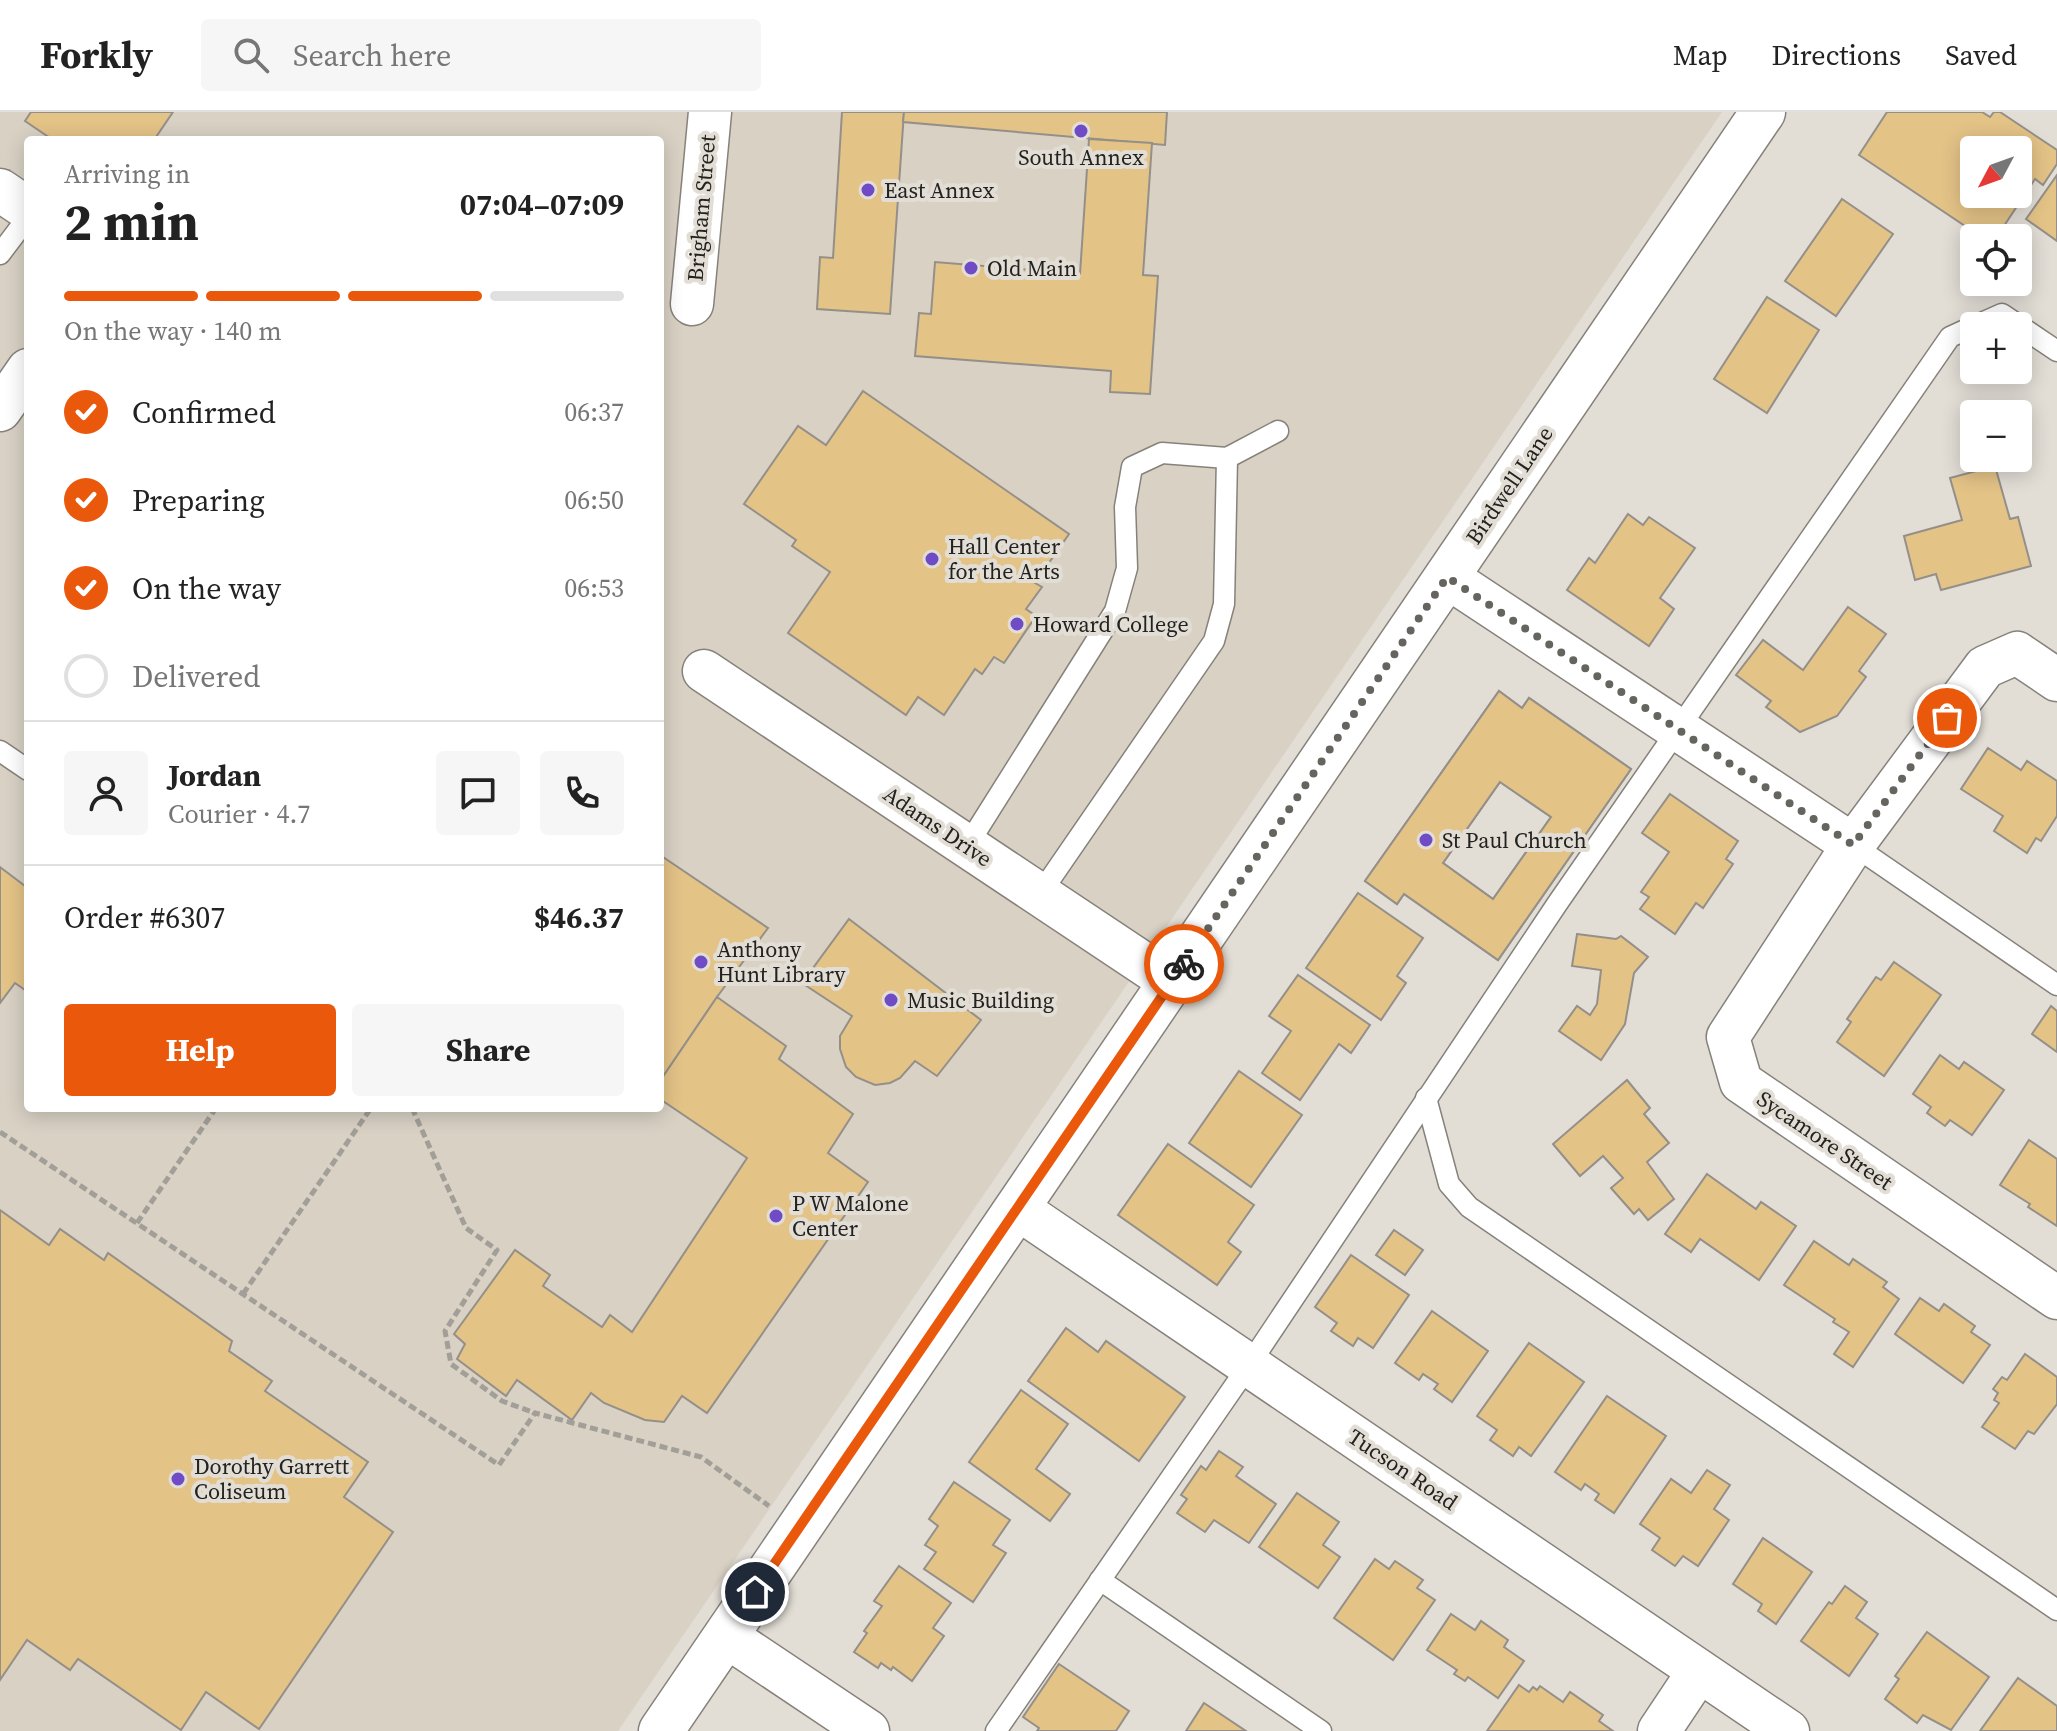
<!DOCTYPE html>
<html lang="en">
<head>
<meta charset="utf-8">
<style>
  body { margin:0; font-family:"Source Serif 4",serif; background:#f6f6f6; color:#222; height:100vh; display:flex; flex-direction:column; font-size:30px; white-space:nowrap }
  * { box-sizing:border-box; margin:0 }
  p { font-size:26px; color:#767676 }
  .icon { flex:none; width:44px; height:44px; fill:none; stroke:currentColor; stroke-width:2; stroke-linecap:round; stroke-linejoin:round }
  .map { position:relative; flex:1; overflow:hidden }
  .drawer { position:absolute; left:24px; top:24px; width:640px; height:976px; display:flex; flex-direction:column; background:#fff; border-radius:8px; box-shadow:0 4px 20px #0003 }
  .drawer>* { flex:none }
  .needle { width:52px; rotate:229deg }
  .controls { position:absolute; left:1960px; top:24px; display:grid; gap:16px }
  .controls a { display:grid; place-items:center; width:72px; height:72px; border-radius:8px; background:#fff; box-shadow:0 4px 20px #0003; font-size:40px }
  .pin { position:absolute; display:grid; place-items:center; width:68px; height:68px; color:#fff; margin:-34px; border:4px solid #fff; border-radius:50%; box-shadow:0 2px 8px #0007 }
  .courier { position:absolute; display:grid; place-items:center; width:80px; height:80px; margin:-40px; border:6px solid #ea580c; border-radius:50%; background:#fff; color:#222; box-shadow:0 2px 10px #0007 }
  .head em { font-style:normal; font-weight:700 }
  .head div { display:flex; flex-direction:column-reverse }
  .head { display:flex; align-items:center; justify-content:space-between; height:136px; padding:0 40px }
  h1 { font-size:52px; font-weight:700; line-height:60px }
  .bar { display:grid; grid-template-columns:repeat(4,1fr); gap:12px 8px; align-content:center; height:96px; padding:0 40px }
  .bar i { height:10px; border-radius:6px; background:#e0e0e0 }
  .bar .current { background:#ea580c }
  .bar p { grid-column:span 4 }
  .line { display:flex; align-items:center; gap:20px; padding:0 40px; border-top:2px solid #e0e0e0 }
  .line div { flex:1 }
  .round { display:grid; place-items:center; flex:none; width:84px; height:84px; border-radius:8px; background:#f6f6f6 }
  ol { padding:0 40px; list-style:none }
  li { display:flex; align-items:center; gap:24px; height:88px }
  li p { margin-inline-start:auto }
  li .icon { padding:8px; border-radius:50%; background:#ea580c; color:#fff; stroke-width:4 }
  li:last-child { color:#767676 }
  li i { width:44px; height:44px; border:4px solid #e0e0e0; border-radius:50% }
  .action { display:flex; gap:16px; margin-top:auto; padding:16px 40px }
  .action a { flex:1; height:92px; border-radius:8px; background:#ea580c; color:#fff; font-size:32px; font-weight:700; line-height:92px; text-align:center }
  .action a+a { background:#f6f6f6; color:#222 }
  header { display:flex; align-items:center; gap:48px; box-sizing:border-box; height:112px; padding:0 40px; background:#fff; border-bottom:2px solid #e0e0e0 }
  header strong { font-size:38px }
  nav { display:flex; gap:44px; margin-inline-start:auto; font-size:28px }
  .search { width:560px; height:72px; background:#f6f6f6; display:flex; align-items:center; gap:20px; box-sizing:border-box; padding:0 28px; border-radius:8px; color:#767676; font-size:30px }
  .map>svg:first-child { display:block }
</style>
</head>
<body>
<header>
<strong>Forkly</strong>
<div class="search"><svg class="icon" aria-label="search" viewBox="0 0 24 24"><circle cx="10" cy="10" r="6"/><path d="M15 15l6 6"/></svg>Search here</div>
<nav><a>Map</a><a>Directions</a><a>Saved</a></nav>
</header>
<div class="map">
<svg width="2057" height="1619" viewBox="0 0 2057 1619">
  <rect width="100%" height="100%" fill="#e2ded6"/>
  <path fill="#d9d1c4" fill-rule="evenodd" d="M0,0H1722L618,1619H0ZM28,28H660V996H28Z"/>
  <g fill="#e4c387" stroke="#949089" stroke-width="2" fill-rule="evenodd">
    <path d="M31,0H173L154,28H53L25,9Z"/>
    <path d="M842,0H904L890,202L817,197L820,145L833,146Z"/>
    <path d="M904,0H1167L1165,33L903,10Z"/>
    <path d="M1887,0H1982L1990,5L1994,0H2000L2057,38V52L2043,73L2035,67L1996,126H1983L1859,43ZM1974,38H2018V82H1974Z"/>
    <path d="M1089,27L1152,31L1143,163L1158,164L1150,282L1110,280L1111,259L915,244L919,201L931,202L935,150L1080,162Z"/>
    <path d="M2057,63V129L2026,107Z"/>
    <path d="M1842,87L1893,122L1836,204L1785,169Z"/>
    <path d="M1767,185L1819,218L1767,301L1714,267Z"/>
    <path d="M863,279L1069,422L1035,471L1042,475L1026,497L1036,504L1004,551L994,545L982,562L975,557L944,603L918,585L906,603L788,521L830,460L792,434L796,428L744,392L798,314L826,333Z"/>
    <path d="M1995,354L2010,407L2018,405L2031,454L1941,478L1936,462L1915,468L1904,424L1962,408L1950,366Z"/>
    <path d="M1628,402L1643,413L1649,405L1695,436L1660,486L1674,497L1649,534L1567,478L1589,446L1595,451Z"/>
    <path d="M1848,495L1886,522L1859,559L1866,565L1837,604L1800,620L1766,595L1771,589L1736,563L1763,528L1803,558Z"/>
    <path d="M1499,579L1522,596L1529,586L1631,657L1498,848L1404,782L1397,792L1365,769ZM1500,670L1551,705L1493,787L1443,751Z"/>
    <path d="M1499,579L1522,596L1529,586L1631,657L1498,848L1404,782L1397,792L1365,769ZM1500,670L1551,705L1493,787L1443,751Z"/>
    <path d="M1988,636L2021,658L2027,649L2057,669V704L2041,729L2036,726L2027,741L1994,719L2003,704L1961,677Z"/>
    <path d="M1670,682L1738,729L1726,747L1733,752L1703,796L1696,791L1675,822L1640,797L1649,785L1641,780L1669,740L1642,721Z"/>
    <path d="M660,743L768,816L717,885L660,969Z"/>
    <path d="M0,755L25,774L28,771V880L15,871L0,891Z"/>
    <path d="M1358,781L1423,826L1397,864L1406,871L1381,908L1306,856Z"/>
    <path d="M849,807L981,908L937,964L915,949L900,966L890,971L875,973L856,965L846,955L840,937V924L852,904L802,871Z"/>
    <path d="M1577,822L1616,827L1621,824L1648,845L1634,861L1625,912L1601,948L1559,919L1577,894L1590,903L1597,892L1601,858L1572,854Z"/>
    <path d="M1894,850L1941,883L1884,964L1837,930L1851,910L1847,907L1876,865L1881,868Z"/>
    <path d="M1298,863L1370,913L1351,941L1339,932L1300,988L1262,961L1291,919L1269,904Z"/>
    <path d="M717,885L786,934L779,947L853,1002L828,1041L868,1070L707,1301L682,1284L664,1310L645,1308L604,1291L591,1281L572,1308L517,1268L506,1284L457,1247L465,1232L454,1222L515,1138L550,1163L543,1174L602,1215L610,1203L632,1220L747,1046L660,987V969Z"/>
    <path d="M2051,894L2057,899V940L2032,922Z"/>
    <path d="M1940,943L1959,957L1964,950L2004,978L1972,1023L1950,1008L1945,1014L1927,1001L1931,995L1913,982Z"/>
    <path d="M1239,959L1302,1003L1251,1075L1189,1031Z"/>
    <path d="M1627,968L1650,996L1644,1002L1669,1031L1647,1050L1674,1087L1648,1108L1639,1097L1634,1102L1611,1076L1623,1066L1603,1044L1580,1064L1553,1032Z"/>
    <path d="M2029,1028L2057,1047V1114L2028,1095L2030,1092L2000,1073Z"/>
    <path d="M1168,1032L1254,1093L1228,1130L1241,1140L1217,1173L1118,1103Z"/>
    <path d="M1707,1062L1756,1097L1761,1090L1796,1114L1759,1168L1700,1127L1691,1140L1665,1122Z"/>
    <path d="M0,1098L49,1133L60,1117L104,1148L108,1141L232,1229L229,1239L272,1269L265,1279L368,1350L344,1385L393,1420L259,1617L206,1580L181,1618L78,1547L70,1558L27,1528L0,1568Z"/>
    <path d="M1394,1118L1423,1138L1405,1163L1376,1143Z"/>
    <path d="M1814,1129L1849,1153L1853,1147L1887,1170L1883,1175L1899,1187L1853,1255L1834,1242L1849,1220L1833,1210L1835,1207L1784,1173Z"/>
    <path d="M1351,1143L1409,1183L1373,1236L1358,1226L1353,1234L1331,1219L1337,1211L1315,1195Z"/>
    <path d="M1920,1186L1939,1199L1944,1192L1975,1214L1971,1220L1990,1233L1963,1271L1895,1222Z"/>
    <path d="M1432,1199L1488,1239L1452,1290L1434,1277L1438,1272L1423,1262L1419,1268L1395,1251Z"/>
    <path d="M1066,1216L1098,1240L1106,1229L1185,1285L1139,1349L1028,1269Z"/>
    <path d="M1529,1231L1584,1270L1531,1344L1519,1335L1513,1344L1490,1328L1497,1318L1477,1304Z"/>
    <path d="M2025,1242L2057,1265V1292L2034,1322L2028,1319L2015,1337L1982,1315L1999,1291L1994,1288L1998,1281L1993,1277L2002,1265L2007,1268Z"/>
    <path d="M1021,1278L1068,1312L1036,1357L1070,1382L1050,1409L969,1350Z"/>
    <path d="M1607,1284L1666,1324L1614,1401L1595,1388L1599,1382L1585,1372L1581,1378L1555,1360Z"/>
    <path d="M1219,1339L1243,1355L1236,1364L1276,1392L1249,1431L1214,1408L1205,1420L1177,1401L1187,1387L1181,1383L1201,1354L1206,1358Z"/>
    <path d="M1707,1358L1730,1373L1714,1397L1729,1408L1698,1454L1683,1444L1675,1454L1652,1438L1660,1426L1640,1412L1671,1367L1691,1381Z"/>
    <path d="M954,1370L1010,1408L993,1433L1006,1441L973,1490L924,1457L936,1440L925,1433L938,1414L929,1407Z"/>
    <path d="M1297,1381L1339,1410L1323,1433L1340,1445L1318,1476L1259,1435Z"/>
    <path d="M1763,1426L1812,1460L1776,1512L1758,1499L1762,1492L1733,1472Z"/>
    <path d="M1375,1447L1389,1457L1395,1449L1423,1468L1417,1476L1435,1488L1393,1548L1334,1506Z"/>
    <path d="M899,1454L951,1491L933,1516L944,1524L912,1569L893,1555L891,1558L881,1551L878,1556L854,1540L867,1521L864,1519L882,1494L874,1489Z"/>
    <path d="M1845,1474L1867,1490L1856,1506L1878,1522L1849,1564L1801,1529L1829,1490L1832,1492Z"/>
    <path d="M1451,1502L1475,1518L1481,1509L1508,1528L1504,1535L1524,1549L1498,1586L1468,1565L1465,1569L1454,1562L1457,1558L1427,1538Z"/>
    <path d="M1927,1520L1989,1565L1951,1618L1923,1603L1917,1611L1885,1587L1899,1567L1895,1564Z"/>
    <path d="M1059,1552L1129,1599L1116,1619H1037L1039,1616L1023,1605Z"/>
    <path d="M2018,1566L2057,1594V1619H1980Z"/>
    <path d="M1519,1573L1529,1580L1533,1575L1537,1578L1540,1574L1563,1590L1570,1580L1603,1603L1599,1609L1613,1619H1487Z"/>
    <path d="M1204,1591L1246,1619H1186Z"/>
  </g>
  <g fill="none" stroke-linecap="round" stroke-linejoin="round">
    <defs>
      <g id="lane">
        <path d="M0,142L28,105"/>
        <path d="M1975,214L2002,202L2057,239"/>
        <path d="M0,639L28,658"/>
        <path d="M1853,733L2057,873"/>
        <path d="M967,734L1115,499L1127,456L1125,395L1132,355L1162,341L1227,346L1278,319"/>
        <path d="M1040,782L1214,529L1224,492L1227,346"/>
        <path d="M1426,986L1449,1072L1469,1095L2057,1498"/>
        <path d="M1100,1468L1321,1619"/>
        <path d="M996,1619L1249,1253L1557,792L1950,225L1974,214"/>
      </g>
      <g id="street">
        <path d="M0,78L28,97"/>
        <path d="M692,192L710,0"/>
        <path d="M0,298L28,258"/>
        <path d="M1447,465L1853,733"/>
        <path d="M704,559L1171,870"/>
        <path d="M2057,568L2017,541L1985,555L1853,733L1728,925L1741,970L2057,1186"/>
        <path d="M1017,1096L1788,1619"/>
        <path d="M726,1524L868,1619"/>
        <path d="M1659,1619L1699,1559"/>
      </g>
      <path id="secondary" d="M661,1619L1763,0"/>
    </defs>
    <use href="#lane" stroke="#86827b" stroke-width="23"/>
    <use href="#street" stroke="#86827b" stroke-width="45"/>
    <use href="#secondary" stroke="#86827b" stroke-width="47"/>
    <g stroke="#a29f99" stroke-width="5" stroke-dasharray="8 4" stroke-linecap="butt">
      <path d="M412,996L466,1116L497,1138L445,1219L451,1252L502,1289L535,1301"/>
      <path d="M0,1020L499,1353L535,1301L701,1345L769,1394"/>
      <path d="M137,1111L216,996"/>
      <path d="M243,1182L371,996"/>
    </g>
    <use href="#lane" stroke="#fff" stroke-width="20"/>
    <use href="#street" stroke="#fff" stroke-width="42"/>
    <use href="#secondary" stroke="#fff" stroke-width="44"/>
  </g>
  <g fill="none" stroke-linecap="round" stroke-linejoin="round">
    <path stroke="#66645f" stroke-width="8" stroke-dasharray="0 14.4" d="M1184,852L1447,465L1853,733L1947,606"/>
    <path stroke="#ea580c" stroke-width="10" d="M755,1480L1184,852"/>
  </g>
  <g fill="#6f4cc5" stroke="#e2ded6" stroke-width="3">
    <circle cx="1081" cy="19" r="8"/>
    <circle cx="868" cy="78" r="8"/>
    <circle cx="971" cy="156" r="8"/>
    <circle cx="932" cy="447" r="8"/>
    <circle cx="1017" cy="512" r="8"/>
    <circle cx="1426" cy="728" r="8"/>
    <circle cx="701" cy="850" r="8"/>
    <circle cx="891" cy="888" r="8"/>
    <circle cx="776" cy="1104" r="8"/>
    <circle cx="178" cy="1367" r="8"/>
  </g>
  <g text-anchor="middle" dominant-baseline="central" stroke-width="8" stroke-linejoin="round" paint-order="stroke">
    <g font-size="22" fill="#23221f" stroke="#e2ded6" text-anchor="start">
      <text x="1081" y="45" text-anchor="middle">South Annex</text>
      <text x="884" y="78">East Annex</text>
      <text x="987" y="156">Old Main</text>
      <text x="948" y="434">Hall Center<tspan x="948" dy="25">for the Arts</tspan></text>
      <text x="1033" y="512">Howard College</text>
      <text x="1442" y="728">St Paul Church</text>
      <text x="717" y="837">Anthony<tspan x="717" dy="25">Hunt Library</tspan></text>
      <text x="907" y="888">Music Building</text>
      <text x="792" y="1091">P W Malone<tspan x="792" dy="25">Center</tspan></text>
      <text x="194" y="1354">Dorothy Garrett<tspan x="194" dy="25">Coliseum</tspan></text>
    </g>
    <g font-size="22" fill="#23221f" stroke="#e2ded6">
      <text transform="translate(701 96) rotate(-85)">Brigham Street</text>
      <text transform="translate(1509 373) rotate(-56)">Birdwell Lane</text>
      <text transform="translate(938 714) rotate(34)">Adams Drive</text>
      <text transform="translate(1825 1028) rotate(34)">Sycamore Street</text>
      <text transform="translate(1403 1357) rotate(34)">Tucson Road</text>
    </g>
  </g>
</svg>
<div class="controls">
<a><svg class="needle" viewBox="-14 -14 28 28"><path d="M0-13l5 13h-10z" fill="#e53935"/><path d="M0 13l5-13h-10z" fill="#767676"/></svg></a>
<a><svg class="icon" aria-label="locate" viewBox="0 0 24 24"><circle cx="12" cy="12" r="6"/><path d="M12 2v4M12 18v4M2 12h4M18 12h4"/></svg></a>
<a>+</a>
<a>−</a>
</div>
<div class="pin" style="left:1947px;top:606px;background:#ea580c"><svg class="icon" aria-label="bag" viewBox="0 0 24 24"><path d="M5 8h14l-1 12H6zM9 8a3 3 0 0 1 6 0"/></svg></div>
<div class="pin" style="left:755px;top:1480px;background:#1f2937"><svg class="icon" aria-label="home" viewBox="0 0 24 24"><path d="M3 11l9-7 9 7M6 9v11h12V9"/></svg></div>
<div class="courier" style="left:1184px;top:852px"><svg class="icon" aria-label="bike" viewBox="0 0 24 24"><circle cx="6" cy="16" r="4"/><circle cx="18" cy="16" r="4"/><path d="M6 16l4-8h5l3 8M10 8l3 8H6M13 5h3"/></svg></div>
<section class="drawer">
<div class="head"><div><h1>2 min</h1><p>Arriving in</p></div><em>07:04–07:09</em></div>
<div class="bar"><i class="current"></i><i class="current"></i><i class="current"></i><i></i><p>On the way · 140 m</p></div>
<ol>
<li><svg class="icon" aria-label="check" viewBox="0 0 24 24"><path d="M5 12l5 5 9-10"/></svg>Confirmed<p>06:37</p></li>
<li><svg class="icon" aria-label="check" viewBox="0 0 24 24"><path d="M5 12l5 5 9-10"/></svg>Preparing<p>06:50</p></li>
<li><svg class="icon" aria-label="check" viewBox="0 0 24 24"><path d="M5 12l5 5 9-10"/></svg>On the way<p>06:53</p></li>
<li><i></i>Delivered</li>
</ol>
<div class="line" style="height:144px"><a class="round"><svg class="icon" aria-label="person" viewBox="0 0 24 24"><circle cx="12" cy="8" r="4"/><path d="M4 21q1-7 8-7t8 7"/></svg></a><div><b>Jordan</b><p>Courier · 4.7</p></div><a class="round"><svg class="icon" aria-label="chat" viewBox="0 0 24 24"><path d="M4 5h16v11H9l-5 4z"/></svg></a><a class="round"><svg class="icon" aria-label="phone" viewBox="0 0 24 24"><path d="M5 4h4l2 5-3 2q2 4 5 5l2-3 5 2v4C11 20 4 13 5 4z"/></svg></a></div>
<div class="line" style="height:104px"><div>Order #6307</div><b>$46.37</b></div>
<div class="action"><a>Help</a><a>Share</a></div>
</section>
</div>
</body>
</html>
